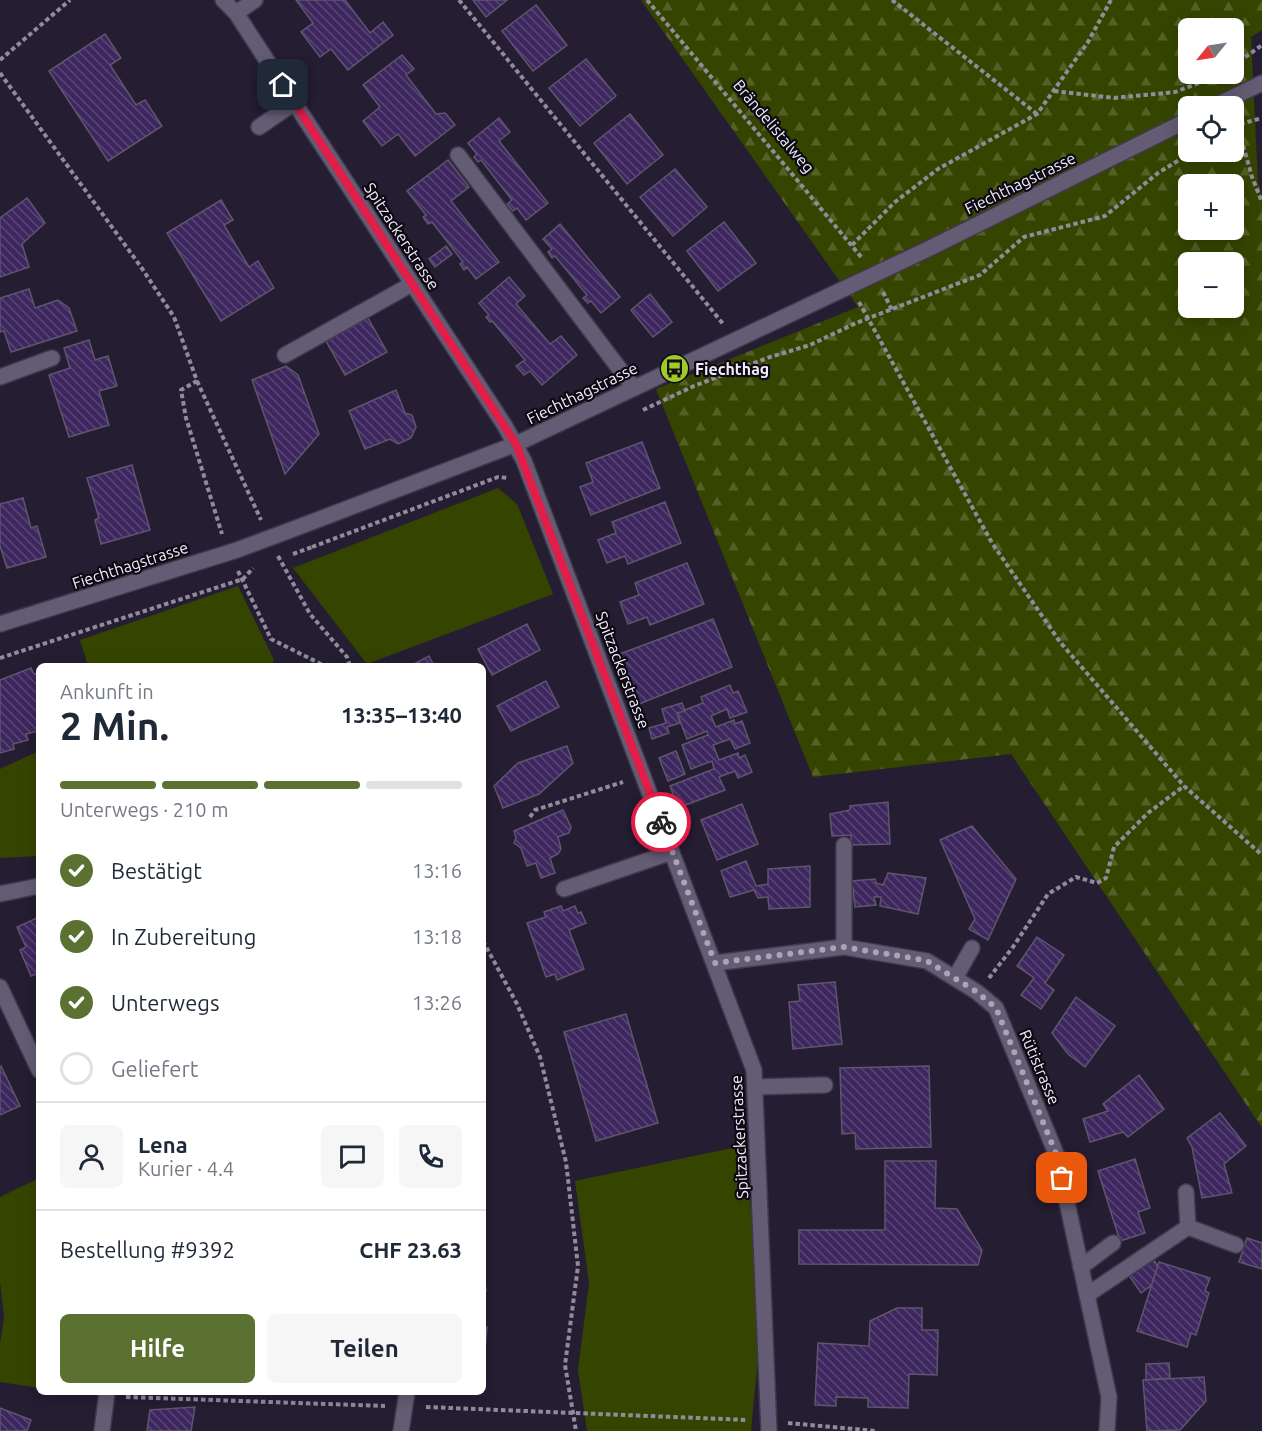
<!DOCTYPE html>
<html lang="de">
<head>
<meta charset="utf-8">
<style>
  body { margin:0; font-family:Ubuntu,sans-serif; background:#f6f6f7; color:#1f2937; height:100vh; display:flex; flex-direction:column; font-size:22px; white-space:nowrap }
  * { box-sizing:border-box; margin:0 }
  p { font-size:20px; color:#747a83 }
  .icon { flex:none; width:33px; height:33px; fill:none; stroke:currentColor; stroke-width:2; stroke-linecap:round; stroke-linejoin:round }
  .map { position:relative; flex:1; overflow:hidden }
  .side { position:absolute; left:36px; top:663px; width:450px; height:732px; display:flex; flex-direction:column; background:#fff; border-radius:9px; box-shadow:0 3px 15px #0003 }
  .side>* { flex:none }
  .needle { width:39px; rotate:240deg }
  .controls { position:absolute; left:1178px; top:18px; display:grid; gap:12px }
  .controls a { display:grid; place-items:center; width:66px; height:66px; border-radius:9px; background:#fff; box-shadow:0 3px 15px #0003; font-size:30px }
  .pin { position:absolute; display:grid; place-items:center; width:51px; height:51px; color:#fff; margin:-26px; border-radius:12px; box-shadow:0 3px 9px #0006 }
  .courier { position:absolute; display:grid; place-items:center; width:60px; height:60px; margin:-30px; border:4px solid #e11d48; border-radius:50%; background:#fff; color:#222; box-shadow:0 2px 8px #0007 }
  .summary em { font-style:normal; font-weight:600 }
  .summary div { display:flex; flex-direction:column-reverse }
  .summary { display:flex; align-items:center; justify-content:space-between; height:102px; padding:0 24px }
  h1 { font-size:39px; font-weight:600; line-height:45px }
  .bar { display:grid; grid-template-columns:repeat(4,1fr); gap:9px 6px; align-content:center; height:72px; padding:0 24px }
  .bar i { height:8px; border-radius:4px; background:#e0e1e3 }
  .bar .current { background:#5a7131 }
  .bar p { grid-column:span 4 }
  .line { display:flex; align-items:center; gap:15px; padding:0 24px; border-top:2px solid #e0e1e3 }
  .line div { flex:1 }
  .round { display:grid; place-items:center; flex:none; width:63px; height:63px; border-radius:9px; background:#f6f6f7 }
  ol { padding:0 24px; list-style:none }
  li { display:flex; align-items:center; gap:18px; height:66px }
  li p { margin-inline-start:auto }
  li .icon { padding:6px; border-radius:50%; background:#5a7131; color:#fff; stroke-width:4 }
  li:last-child { color:#747a83 }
  li i { width:33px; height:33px; border:3px solid #e0e1e3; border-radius:50% }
  .button { display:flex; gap:12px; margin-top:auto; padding:12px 24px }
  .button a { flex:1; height:69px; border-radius:9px; background:#5a7131; color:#fff; font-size:24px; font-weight:600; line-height:69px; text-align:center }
  .button a+a { background:#f6f6f7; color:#1f2937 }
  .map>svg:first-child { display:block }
</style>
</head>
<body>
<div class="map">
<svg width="1262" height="1431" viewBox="0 0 1262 1431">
  <defs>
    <pattern id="forest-firs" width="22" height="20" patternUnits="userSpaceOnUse" patternTransform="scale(1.5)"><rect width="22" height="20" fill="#354500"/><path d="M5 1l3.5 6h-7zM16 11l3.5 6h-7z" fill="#536026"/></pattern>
    <pattern id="building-back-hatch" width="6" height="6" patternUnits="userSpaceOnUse" patternTransform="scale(1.5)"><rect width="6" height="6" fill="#3e275e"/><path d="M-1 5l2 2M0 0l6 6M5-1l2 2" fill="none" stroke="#5a4676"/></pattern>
  </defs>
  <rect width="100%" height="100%" fill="#251d32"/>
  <g fill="#354500">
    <path d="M498,488L517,504L553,594L367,664L293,568Z"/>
    <path d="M238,586L274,660L270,666H88L80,640Z"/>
    <path d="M39,751V856L0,858V769Z"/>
    <path d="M746,1145L760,1336L751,1431H587L578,1370L589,1283L575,1181Z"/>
    <path d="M39,1178V1388L0,1382V1344L4,1317L0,1282V1197Z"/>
  </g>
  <path fill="url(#forest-firs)" fill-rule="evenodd" d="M641,0H1262V30L1251,37L1258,182L1262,198V1128L1011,754L813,777L656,389L858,307ZM1188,28H1233V74H1188ZM1188,106H1233V152H1188ZM1188,184H1233V230H1188ZM1188,262H1233V308H1188Z"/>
  <g fill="url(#building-back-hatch)" stroke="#5e566e" stroke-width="1.5">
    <path d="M296,0H345L370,33L383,22L393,35L348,70L331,49L320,57L301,32L313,23Z"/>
    <path d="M473,0H507L486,17Z"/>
    <path d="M536,5L567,45L533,71L502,31Z"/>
    <path d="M105,34L121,58L110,65L136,105L145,100L162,126L108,161L49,71Z"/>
    <path d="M402,55L414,69L406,75L436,114L445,113L455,125L415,156L398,134L382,146L363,121L380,107L363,85Z"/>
    <path d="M586,59L616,96L580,126L549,88Z"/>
    <path d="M630,114L663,155L627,184L594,143Z"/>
    <path d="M499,118L510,132L499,141L548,203L526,220L517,208L513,211L507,204L512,200L481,160L478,162L474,157L477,154L468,143Z"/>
    <path d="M448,160L469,187L451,201L499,262L476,279L467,267L464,270L460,264L463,262L432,222L428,224L423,217L426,215L407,191Z"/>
    <path d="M675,169L707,207L673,236L640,197Z"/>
    <path d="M27,198L45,223L22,244L29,267L0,277V218Z"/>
    <path d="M221,200L233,220L224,225L249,267L258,261L274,288L221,321L167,233Z"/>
    <path d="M724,222L756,263L718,291L687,251Z"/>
    <path d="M560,224L620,297L601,313L591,301L588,303L583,298L587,295L555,256L552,258L548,252L552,249L543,239Z"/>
    <path d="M446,246L452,254L435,267L429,259Z"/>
    <path d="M509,277L525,296L516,304L550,344L561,336L577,355L542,385L530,371L524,375L516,366L525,360L492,321L490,322L486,317L489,315L479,303Z"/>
    <path d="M29,289L35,308L58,300L69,308L77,331L11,352L4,331L0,332V298Z"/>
    <path d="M650,294L672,322L653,337L631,310Z"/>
    <path d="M368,318L387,352L345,375L326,341Z"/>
    <path d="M89,340L95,360L108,356L117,386L99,391L109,425L69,437L49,375L70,368L64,348Z"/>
    <path d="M286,366L298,375L319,434L285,474L252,380Z"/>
    <path d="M396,390L405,413L412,415L416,427L411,438L398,444L390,439L365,449L349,411Z"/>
    <path d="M642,442L660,488L591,515L580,487L593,482L586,463Z"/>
    <path d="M132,465L150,530L101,544L95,520L99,518L87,478Z"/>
    <path d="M23,498L31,528L37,526L46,557L7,568L0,546V504Z"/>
    <path d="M665,502L681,543L628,564L625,556L607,563L598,540L616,533L612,522Z"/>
    <path d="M687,563L704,604L650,625L647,617L628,624L620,602L639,595L635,583Z"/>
    <path d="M713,619L732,667L634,706L617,655Z"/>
    <path d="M527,624L540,650L492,675L478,649Z"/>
    <path d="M429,656L434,666H410Z"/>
    <path d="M31,668L34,674L39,673V731L26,734L28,740L13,744L14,749L0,753V680Z"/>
    <path d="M546,681L559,707L511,731L497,706Z"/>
    <path d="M730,685L733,693L738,691L747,712L730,718L727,709L711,716L716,727L734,720L735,724L742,721L750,743L735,749L730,739L713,745L719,760L738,753L739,758L745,755L752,772L738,778L735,771L719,777L725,790L678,808L670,786L714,769L712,761L691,769L682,745L708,735L707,731L687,739L677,713L703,703L701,697Z"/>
    <path d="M682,703L685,711L677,713L680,723L667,727L669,733L652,739L649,728L666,723L662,709Z"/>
    <path d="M567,746L573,763L539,794L503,808L494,786L518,763Z"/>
    <path d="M676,751L685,774L668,781L659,758Z"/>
    <path d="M888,802L890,844L851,845V835L832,836L830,814L850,810V806Z"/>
    <path d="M742,804L758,844L717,860L701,820Z"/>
    <path d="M563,810L571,827L569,833L558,837L561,849L558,854L550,858L555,873L541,878L536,863L527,866L521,848L514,843L516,838L514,831Z"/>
    <path d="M972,826L1016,879L988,940L969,929L975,919L940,840Z"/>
    <path d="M746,861L756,886L768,884V869L810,866V907L769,909L768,897L758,898L754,890L730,897L721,871Z"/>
    <path d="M888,873L926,878L918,914L880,906L881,897H874L876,905L855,907L852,881L875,879L876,883L883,885Z"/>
    <path d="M561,906L563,911L575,906L578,913L581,912L586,923L569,930L584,969L557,980L555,974L546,977L527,923L546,917L544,912Z"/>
    <path d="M39,917V973L31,976L20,950L26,947L17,927Z"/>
    <path d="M1037,937L1064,955L1045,983L1054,990L1041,1009L1021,995L1034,978L1017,966Z"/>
    <path d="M835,982L842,1044L793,1049L789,1002L800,1001L798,985Z"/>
    <path d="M1076,997L1115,1026L1085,1067L1068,1054L1052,1033Z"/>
    <path d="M626,1014L658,1123L596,1141L564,1032Z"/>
    <path d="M1,1066L20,1106L0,1115V1067Z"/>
    <path d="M929,1066L931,1147L856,1149L855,1133L842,1134L840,1068Z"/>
    <path d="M1139,1075L1164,1109L1128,1137L1123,1132L1090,1142L1083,1119L1108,1111L1103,1104Z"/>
    <path d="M1220,1113L1246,1146L1224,1164L1232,1193L1202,1198L1192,1147L1187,1138Z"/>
    <path d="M1135,1159L1150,1208L1138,1212L1145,1233L1120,1241L1098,1171Z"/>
    <path d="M885,1161H936L935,1208L957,1209L982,1250L978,1265L799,1264V1230H885Z"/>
    <path d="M1247,1238L1262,1243V1269L1239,1262Z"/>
    <path d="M1152,1257L1158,1267L1152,1285L1141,1293L1128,1274Z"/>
    <path d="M1159,1262L1210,1278L1205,1291L1209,1293L1196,1335L1191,1333L1187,1347L1137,1331Z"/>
    <path d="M483,1266L486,1291H483Z"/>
    <path d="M897,1308H922V1330H938L937,1375L909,1374L908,1408L868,1407V1398L836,1397V1406L815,1405L818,1343L869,1346L870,1321Z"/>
    <path d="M483,1326L487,1327L483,1374Z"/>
    <path d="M1169,1363L1170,1378L1146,1380V1364Z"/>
    <path d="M1204,1377L1206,1401L1180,1430L1147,1431L1143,1380Z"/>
    <path d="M195,1407L191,1431H147L150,1410Z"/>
    <path d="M0,1408L31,1420L27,1431H0Z"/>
  </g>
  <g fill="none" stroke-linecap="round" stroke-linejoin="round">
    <defs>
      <g id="minor">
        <path d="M223,0L236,13L505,426L524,461L754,1070L769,1431"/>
        <path d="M236,13L255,0"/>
        <path d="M1215,106L1262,83"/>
        <path d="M259,127L294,103"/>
        <path d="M458,155L634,388"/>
        <path d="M285,355L412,284"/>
        <path d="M0,377L52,358"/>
        <path d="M304,525L516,444L926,250L1188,120"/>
        <path d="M0,624L237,550"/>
        <path d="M844,845V947"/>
        <path d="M564,889L672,852"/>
        <path d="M0,894L39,886"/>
        <path d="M715,963L844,947L927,961L977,992L996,1008L1057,1156L1109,1397L1107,1431"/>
        <path d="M955,978L972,948"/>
        <path d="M0,987L39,1070"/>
        <path d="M755,1087L825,1085"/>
        <path d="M1186,1192L1188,1227"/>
        <path d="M1081,1267L1113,1243"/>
        <path d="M1087,1295L1188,1227L1236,1245"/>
        <path d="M102,1431L107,1392"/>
        <path d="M401,1431L407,1392"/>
      </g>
    </defs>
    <use href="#minor" stroke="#40394b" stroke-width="18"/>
    <g stroke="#918b9d" stroke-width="4" stroke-dasharray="4.5 3" stroke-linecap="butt">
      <path d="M459,0L724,325"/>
      <path d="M647,0L862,258"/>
      <path d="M892,0L1037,114"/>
      <path d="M0,60L70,0"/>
      <path d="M1233,66L1262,45"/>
      <path d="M0,73L141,267L174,317L197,381L181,390L186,418L222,534"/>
      <path d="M1054,91L1114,98L1175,92L1223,74"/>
      <path d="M1237,124L1252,177L1262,202"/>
      <path d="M1233,126L1262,118"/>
      <path d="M852,245L895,202L938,169L1037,114L1088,42L1111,0"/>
      <path d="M883,292L892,310"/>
      <path d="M859,302L992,543L1060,642L1184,786L1262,855"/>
      <path d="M197,381L261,520"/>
      <path d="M643,410L694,386L770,357L810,345L856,323L980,275L1024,237L1105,216L1158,173L1192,152"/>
      <path d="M312,547L498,477L508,478"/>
      <path d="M278,556L310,614L347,657L350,666"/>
      <path d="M238,571L271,639L325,666"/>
      <path d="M0,658L243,579L253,568"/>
      <path d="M530,817L535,810L623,782"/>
      <path d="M483,941L517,1004L540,1057L566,1162L578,1266L565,1365L576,1431"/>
      <path d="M989,978L1013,947L1048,894L1076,877L1097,883L1106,878L1114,847L1148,813L1184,786"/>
      <path d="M126,1397L385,1406"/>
      <path d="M426,1407L748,1420"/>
      <path d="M788,1423L876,1431"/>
    </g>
    <use href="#minor" stroke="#645c74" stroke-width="15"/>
    <defs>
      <path id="minor-bridge" d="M237,550L304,525"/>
    </defs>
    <use href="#minor-bridge" stroke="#40394b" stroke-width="18" stroke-linecap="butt"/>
    <path stroke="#918b9d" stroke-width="4" stroke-dasharray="4.5 3" stroke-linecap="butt" d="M293,554L312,547"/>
    <use href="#minor-bridge" stroke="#645c74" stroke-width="15"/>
  </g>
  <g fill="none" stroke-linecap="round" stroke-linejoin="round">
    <path stroke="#aaa4b5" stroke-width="6" stroke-dasharray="0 10.8" d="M661,822L715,963L844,947L906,957L927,961L977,992L996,1008L1057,1156L1062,1178"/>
    <path stroke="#e11d48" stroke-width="8" d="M283,85L516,444L661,822"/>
  </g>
  <defs>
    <symbol id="bus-disc" viewBox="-11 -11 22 22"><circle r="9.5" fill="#a1c929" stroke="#0c0912"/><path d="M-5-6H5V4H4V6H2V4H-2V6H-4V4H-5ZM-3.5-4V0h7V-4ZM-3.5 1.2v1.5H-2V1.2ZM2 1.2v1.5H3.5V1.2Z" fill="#111"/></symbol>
  </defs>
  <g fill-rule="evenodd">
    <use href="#bus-disc" x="658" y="352" width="33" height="33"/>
  </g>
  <g text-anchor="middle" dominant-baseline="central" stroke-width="4.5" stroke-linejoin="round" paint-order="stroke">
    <g font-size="16" fill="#f1ecfb" stroke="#0c0912">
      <text transform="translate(774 126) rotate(50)">Brändelistalweg</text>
      <text transform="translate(1020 183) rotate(-26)">Fiechthagstrasse</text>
      <text transform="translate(402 236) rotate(57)">Spitzackerstrasse</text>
      <text transform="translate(582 393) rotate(-26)">Fiechthagstrasse</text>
      <text transform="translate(130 565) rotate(-18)">Fiechthagstrasse</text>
      <text transform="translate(623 670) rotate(69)">Spitzackerstrasse</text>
      <text transform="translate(1040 1067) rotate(67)">Rütistrasse</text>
      <text transform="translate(739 1137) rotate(-93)">Spitzackerstrasse</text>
    </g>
    <g font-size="16" font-weight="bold" fill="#f1ecfb" stroke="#0c0912" text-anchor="start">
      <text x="695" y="369">Fiechthag</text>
    </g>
  </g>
</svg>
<div class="controls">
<a><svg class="needle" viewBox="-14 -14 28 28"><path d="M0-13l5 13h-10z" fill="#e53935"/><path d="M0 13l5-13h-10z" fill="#747a83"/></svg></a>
<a><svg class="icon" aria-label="locate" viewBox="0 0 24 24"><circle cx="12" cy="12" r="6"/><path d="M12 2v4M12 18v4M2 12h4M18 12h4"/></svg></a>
<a>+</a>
<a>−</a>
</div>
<div class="pin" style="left:1062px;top:1178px;background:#ea580c"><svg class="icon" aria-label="bag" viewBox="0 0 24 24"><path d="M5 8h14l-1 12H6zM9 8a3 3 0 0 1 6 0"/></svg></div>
<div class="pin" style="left:283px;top:85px;background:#1f2937"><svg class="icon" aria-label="home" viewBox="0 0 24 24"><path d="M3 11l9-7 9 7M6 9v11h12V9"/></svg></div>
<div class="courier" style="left:661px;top:822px"><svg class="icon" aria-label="bike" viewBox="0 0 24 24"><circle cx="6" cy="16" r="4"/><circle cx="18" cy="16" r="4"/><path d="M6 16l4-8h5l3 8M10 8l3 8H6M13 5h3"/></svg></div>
<section class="side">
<div class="summary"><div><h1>2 Min.</h1><p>Ankunft in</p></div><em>13:35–13:40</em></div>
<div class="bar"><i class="current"></i><i class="current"></i><i class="current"></i><i></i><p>Unterwegs · 210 m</p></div>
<ol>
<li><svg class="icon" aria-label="check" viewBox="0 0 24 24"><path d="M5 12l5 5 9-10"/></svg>Bestätigt<p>13:16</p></li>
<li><svg class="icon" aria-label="check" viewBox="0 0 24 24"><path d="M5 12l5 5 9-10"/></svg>In Zubereitung<p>13:18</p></li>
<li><svg class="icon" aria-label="check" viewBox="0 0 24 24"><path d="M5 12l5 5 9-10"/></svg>Unterwegs<p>13:26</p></li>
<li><i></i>Geliefert</li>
</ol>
<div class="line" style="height:108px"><a class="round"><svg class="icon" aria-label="person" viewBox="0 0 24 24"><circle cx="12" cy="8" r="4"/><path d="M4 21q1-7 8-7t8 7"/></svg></a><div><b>Lena</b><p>Kurier · 4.4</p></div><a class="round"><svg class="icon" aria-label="chat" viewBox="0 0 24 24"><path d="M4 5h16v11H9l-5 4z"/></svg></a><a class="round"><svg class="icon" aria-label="phone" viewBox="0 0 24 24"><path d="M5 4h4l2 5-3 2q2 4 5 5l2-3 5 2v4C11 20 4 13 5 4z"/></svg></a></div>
<div class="line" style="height:78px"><div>Bestellung #9392</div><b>CHF 23.63</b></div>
<div class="button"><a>Hilfe</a><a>Teilen</a></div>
</section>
</div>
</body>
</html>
